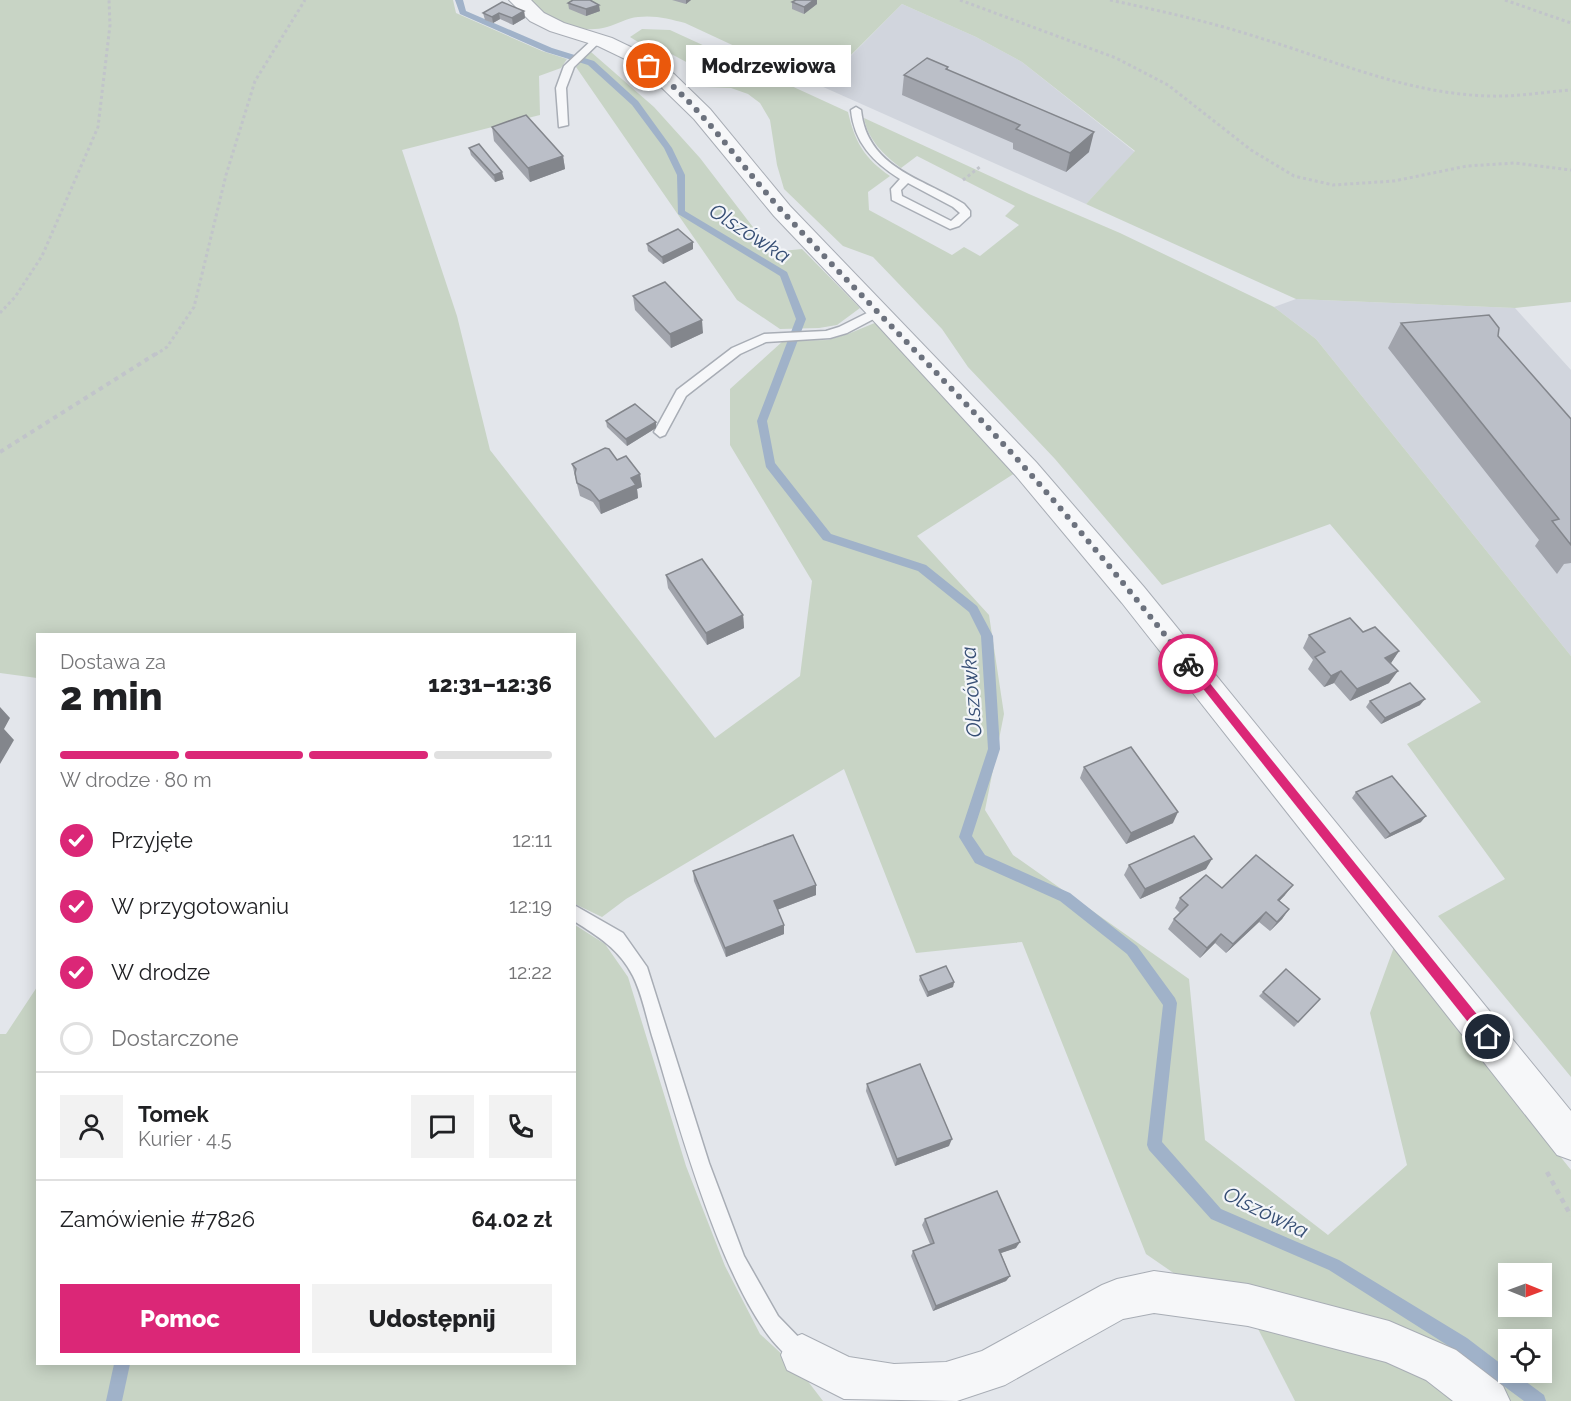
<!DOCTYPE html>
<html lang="pl">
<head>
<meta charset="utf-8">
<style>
  body { margin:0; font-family:Raleway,sans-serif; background:#f2f2f2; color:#202124; height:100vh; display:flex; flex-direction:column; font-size:22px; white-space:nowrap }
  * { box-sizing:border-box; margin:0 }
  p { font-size:20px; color:#757577 }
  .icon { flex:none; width:33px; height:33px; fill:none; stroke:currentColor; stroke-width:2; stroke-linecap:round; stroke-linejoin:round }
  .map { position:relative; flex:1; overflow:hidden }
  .details { position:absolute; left:36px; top:633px; width:540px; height:732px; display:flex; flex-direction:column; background:#fff; border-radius:0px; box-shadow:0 3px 15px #0003 }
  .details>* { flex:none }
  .needle { width:39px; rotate:91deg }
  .tools { position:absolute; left:1498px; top:1263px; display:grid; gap:12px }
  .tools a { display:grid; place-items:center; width:54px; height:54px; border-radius:0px; background:#fff; box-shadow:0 3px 15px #0003; font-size:30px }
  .pin { position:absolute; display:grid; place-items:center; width:51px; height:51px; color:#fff; margin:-26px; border:3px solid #fff; border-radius:50%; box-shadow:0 2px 6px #0007 }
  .courier { position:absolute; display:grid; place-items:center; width:60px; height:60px; margin:-30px; border:4px solid #db2777; border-radius:50%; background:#fff; color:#222; box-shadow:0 2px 8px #0007 }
  .bubble { position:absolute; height:42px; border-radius:0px; background:#fff; box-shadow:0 3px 15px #0003; font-size:20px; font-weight:800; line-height:42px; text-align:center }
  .overview em { font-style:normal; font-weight:800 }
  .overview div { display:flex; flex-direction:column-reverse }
  .overview { display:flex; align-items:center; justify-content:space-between; height:102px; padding:0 24px }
  h1 { font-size:39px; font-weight:800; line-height:45px }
  .bar { display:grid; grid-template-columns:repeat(4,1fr); gap:9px 6px; align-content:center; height:72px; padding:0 24px }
  .bar i { height:8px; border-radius:4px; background:#e0e0e0 }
  .bar .active { background:#db2777 }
  .bar p { grid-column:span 4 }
  .line { display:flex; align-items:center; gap:15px; padding:0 24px; border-top:2px solid #e0e0e0 }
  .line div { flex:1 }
  .round { display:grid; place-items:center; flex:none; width:63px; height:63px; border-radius:0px; background:#f2f2f2 }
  ol { padding:0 24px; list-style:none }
  li { display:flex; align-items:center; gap:18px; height:66px }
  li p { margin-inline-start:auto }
  li .icon { padding:6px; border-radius:50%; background:#db2777; color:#fff; stroke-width:4 }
  li:last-child { color:#757577 }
  li i { width:33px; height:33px; border:3px solid #e0e0e0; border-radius:50% }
  .cta { display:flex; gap:12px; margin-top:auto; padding:12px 24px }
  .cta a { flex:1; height:69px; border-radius:0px; background:#db2777; color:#fff; font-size:24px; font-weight:800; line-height:69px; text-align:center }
  .cta a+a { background:#f2f2f2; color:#202124 }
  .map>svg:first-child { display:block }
</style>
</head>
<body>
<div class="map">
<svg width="1571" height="1401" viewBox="0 0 1571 1401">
  <rect width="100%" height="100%" fill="#e3e6eb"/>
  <g fill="#d1d5dd">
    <path d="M902,4L976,37L1022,62L1135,152L1086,204L821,86Z"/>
    <path d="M1296,299L1515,308L1571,370V656L1316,339L1274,307Z"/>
  </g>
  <g fill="#c8d4c5" fill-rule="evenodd">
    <path d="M0,0H453L456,13L542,51L567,59L561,68L539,76L540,115L402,150L457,316L490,450L715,738L800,676L812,581L730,445V389L783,341L828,340L848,334L877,322L1015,473L917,536L989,615L1004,714L985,810L1013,855L1189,979L1205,1140L1328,1235L1407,1165L1370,1013L1394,947L1571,1170V1401H1504L1188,1283L1146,1254L1022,942L916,953L844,769L626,899L602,917L575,904L574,634H38L37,678L0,673ZM1509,1274H1542V1306H1509ZM1509,1340H1542V1372H1509Z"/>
    <path d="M530,0H1571V302L1515,308L1296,299L1086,204L1135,151L1022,62L976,37L902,4L820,86L685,23C670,19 655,15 638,17C627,18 618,24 607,27C578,35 550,20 530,0Z"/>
    <path d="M642,29L670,30L848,112C855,142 864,158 890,176L868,192L869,210L952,255L964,247L980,256L1019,225L1005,216L1015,206L917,156L901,168C884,155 868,140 864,118L1029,194L1120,233L1274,307L1316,339L1571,656V1077L1438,916L1505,879L1407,744L1481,702L1330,524L1162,585L1055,459L968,367L942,329L873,257L843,246L784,189L777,165L770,120L760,103L748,94L731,88L705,87L696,82L703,71L662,49L651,50L630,37Z"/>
    <path d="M591,52L654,107L700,158L772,252L802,249L860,308L837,325L819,328L780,329L737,300L576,67Z"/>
    <path d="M575,925L605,944L628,977L686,1166L725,1266L760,1334L800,1371L823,1401H0V1034H6L37,987L38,1364H574Z"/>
    <path d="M1254,1321L1391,1356L1469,1401H1295Z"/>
  </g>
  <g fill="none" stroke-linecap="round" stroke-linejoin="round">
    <g fill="#a0b2c9" fill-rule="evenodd">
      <path d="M455,0H463L466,11L552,48L594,61L638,101L672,148L685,175V211L787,272L806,319L767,421L775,463L831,534L926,565L977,606L993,636L1000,749L972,836L985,855L1070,893L1137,946L1175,998L1177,1003L1162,1142L1221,1209L1339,1260L1467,1338L1509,1370V1372H1513L1544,1395L1546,1401H1524L1455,1350L1329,1270L1211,1219L1149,1150L1147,1145L1163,1005L1127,954L1060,901L975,863L959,837L988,749L981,636L969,612L918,571L823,540L766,467L757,421L796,319L780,276L678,214L677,175L664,148L632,105L588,65L546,52L460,14Z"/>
      <path d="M114,1364H130L122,1401H106Z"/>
    </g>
    <defs>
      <g id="service">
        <path d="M594,38L602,40L574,67L566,88L568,125L559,127L556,88L564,66Z"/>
        <path d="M856,107L861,110C867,168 922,178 964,204L970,211V216L959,226L950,229L892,200L891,189L900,179C873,162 854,142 851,110ZM908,183L953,207L960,213L951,221L902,196L901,190Z"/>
        <path d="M879,307L885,311L883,314L847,333L830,338L766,342L740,354L686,396L665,435L660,437L654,432L677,390L732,348L764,334L826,331L839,327Z"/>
        <path d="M574,905L623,933L647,967L709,1163L744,1256L778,1316L808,1347L811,1354L808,1361L801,1364C734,1336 675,1111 654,1042C647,1021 643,996 633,976C619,949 599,937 574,921Z"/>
      </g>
      <g id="minor">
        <path d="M509,0H531L544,13L564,23L612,38L639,51L674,74L710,109L790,206L1036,462L1144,587L1571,1111V1160L1557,1155L1122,603L1016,476L870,317L774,216L694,119L658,84L625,59L598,46L550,31L530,21Z"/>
        <path d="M1154,1271L1248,1284L1389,1321L1456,1350L1503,1386L1510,1401H1453L1426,1380L1386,1362L1248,1326L1154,1313L1123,1319L1005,1385L957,1401L844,1399L787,1370L781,1355L787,1340L802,1334L849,1357L894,1364L946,1362L982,1351L1102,1285L1117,1279Z"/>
      </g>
    </defs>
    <use href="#service" stroke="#a8adb5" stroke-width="3"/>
    <use href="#minor" stroke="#a8adb5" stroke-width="2"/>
    <g stroke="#c1c4ca" stroke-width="3" stroke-dasharray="3 3" stroke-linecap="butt">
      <path d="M960,0L1116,58L1168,85L1251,150L1294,176L1333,185L1394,181L1467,166L1515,163L1571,170"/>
      <path d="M1110,0C1161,11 1211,22 1260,38C1335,61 1409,94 1489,96C1516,97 1544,92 1571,90"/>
      <path d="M1505,0L1571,23"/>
      <path d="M963,180L981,166"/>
      <path d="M0,313L15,297L42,256L98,127L110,25L109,0"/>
      <path d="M155,355L167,347L194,307L226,175L255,81L305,0"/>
    </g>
    <path stroke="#c1c4ca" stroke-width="4" stroke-dasharray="4.5 4.5" stroke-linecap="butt" d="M0,452L157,353"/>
    <path stroke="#c1c4ca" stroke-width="4.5" stroke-dasharray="5 5" stroke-linecap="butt" d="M1547,1172L1571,1216"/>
    <use href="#service" fill="#f6f7f9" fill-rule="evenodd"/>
    <use href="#minor" fill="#f6f7f9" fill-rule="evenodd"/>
  </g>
  <g fill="#a1a4ac">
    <path d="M672,0H691L686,4Z"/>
    <path d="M796,0H817V4L804,14L792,9V2Z"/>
    <path d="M568,3L600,11L586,16L569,9Z"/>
    <path d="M524,11L525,18L513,25L500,19L493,23L485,20L483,13Z"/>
    <path d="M948,67V70L1089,152L1066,172L1013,149V143L902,95L904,75Z"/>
    <path d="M492,127L563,156L565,169L530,182L494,141Z"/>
    <path d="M469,148L504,179L495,182L471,155Z"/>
    <path d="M647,244L693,249L663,264L648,251Z"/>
    <path d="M633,296L703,333L671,348L635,310Z"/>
    <path d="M1401,323L1498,336L1571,419V563L1564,564L1557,574L1535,546L1539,540L1388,348Z"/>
    <path d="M606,421L656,428L627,446L607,427Z"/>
    <path d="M617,460L640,474L642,487L637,489L638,498L601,514L593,502L580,496L572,464Z"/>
    <path d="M666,575L743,615L744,628L707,645L668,588Z"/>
    <path d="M1363,632L1399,651L1391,663L1389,683L1350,701L1334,683L1324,687L1308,669L1313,660L1303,648L1309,635Z"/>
    <path d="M1370,701L1420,705L1381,724L1366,707Z"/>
    <path d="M1084,767L1173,823L1126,844L1080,778Z"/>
    <path d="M1356,792L1421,822L1385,839L1352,798Z"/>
    <path d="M1129,865L1206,869L1140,899L1124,875Z"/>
    <path d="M693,871L816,895L777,910L784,925V934L726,957L694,881Z"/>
    <path d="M1222,888L1285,895L1279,901L1289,909L1282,919L1270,931L1259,922L1226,953L1215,943L1200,958L1168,929L1174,919L1180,913L1175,908L1180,898Z"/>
    <path d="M920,976L954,982L953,987L927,997L919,980Z"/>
    <path d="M1263,992L1320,999L1294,1027L1259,996Z"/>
    <path d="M867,1084L949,1146L895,1166L866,1091Z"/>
    <path d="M925,1219L1016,1248L1001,1253L1010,1276L1006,1281L933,1311L911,1256L913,1251L930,1244L922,1225Z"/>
  </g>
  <g fill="#83868c">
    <path d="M686,0H691L686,4Z"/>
    <path d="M814,0H817V4L804,14V7Z"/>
    <path d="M599,5L600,11L586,16V9Z"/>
    <path d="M524,11L525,18L513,25L512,18Z"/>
    <path d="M499,13L500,19L493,23L492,17Z"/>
    <path d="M1094,132L1089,152L1066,172L1070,153Z"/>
    <path d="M563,156L565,169L530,182L528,168Z"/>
    <path d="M502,172L504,179L495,182L494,175Z"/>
    <path d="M693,242V249L663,264L662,257Z"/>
    <path d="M702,320L703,333L671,348L670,334Z"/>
    <path d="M656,422V428L627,446L626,439Z"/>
    <path d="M640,474L642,487L637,489L638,498L601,514L599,501L631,478Z"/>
    <path d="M743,615L744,628L707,645L706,633Z"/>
    <path d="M1399,651L1391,663L1385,658Z"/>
    <path d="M1341,671L1334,683L1324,687L1331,676Z"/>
    <path d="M1398,671L1389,683L1350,701L1357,689Z"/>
    <path d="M1425,699L1420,705L1381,724L1385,718Z"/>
    <path d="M0,707L10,718L4,729L14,740L0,764Z"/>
    <path d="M1178,812L1173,823L1126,844L1131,833Z"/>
    <path d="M1426,816L1421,822L1385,839L1390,834Z"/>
    <path d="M1212,859L1206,869L1140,899L1145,889Z"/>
    <path d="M816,885V895L774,911V901Z"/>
    <path d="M1293,885L1285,895L1271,910L1278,900Z"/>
    <path d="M1289,909L1282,919L1270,931L1277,922Z"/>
    <path d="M1266,912L1259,922L1226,953L1233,944Z"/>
    <path d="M784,925V934L726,957L725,948Z"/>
    <path d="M1221,934L1215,943L1200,958L1207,948Z"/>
    <path d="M954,982L953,987L927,997L928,992Z"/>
    <path d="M952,1139L949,1146L895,1166L897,1159Z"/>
    <path d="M1020,1242L1016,1248L995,1255L999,1250Z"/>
    <path d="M1010,1276L1006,1281L933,1311L936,1306Z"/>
  </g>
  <g fill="#bbbfc8" stroke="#83868c" stroke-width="1.5">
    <path d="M573,0H590L599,5L586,9L568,3Z"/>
    <path d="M796,0H814L804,7L792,2Z"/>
    <path d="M502,2L524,11L512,18L499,13L492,17L483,13Z"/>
    <path d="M927,58L948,67L946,69L1094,132L1070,153L1016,129L1020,125L904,75Z"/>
    <path d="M526,115L563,156L528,168L492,127Z"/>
    <path d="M479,144L502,172L494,175L469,148Z"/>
    <path d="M678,229L693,242L662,257L647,244Z"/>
    <path d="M665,282L702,320L670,334L633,296Z"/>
    <path d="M1489,315L1499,328L1498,336L1571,419V545L1552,521L1559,519L1401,323Z"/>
    <path d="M635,404L656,422L626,439L606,421Z"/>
    <path d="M605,448L609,449L617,460L626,456L640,474L631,478L636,485L599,501L590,490L577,483L575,473L576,469L572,464Z"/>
    <path d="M702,559L743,615L706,633L666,575Z"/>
    <path d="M1350,618L1363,632L1375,627L1399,651L1385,658L1398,671L1357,689L1341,671L1331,676L1315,657L1325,652L1309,635Z"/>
    <path d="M1410,683L1425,699L1385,718L1370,701Z"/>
    <path d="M1131,747L1178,812L1131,833L1084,767Z"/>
    <path d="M1392,776L1426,816L1390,834L1356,792Z"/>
    <path d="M793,835L816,885L774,901L784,925L725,948L693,871Z"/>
    <path d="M1194,836L1212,859L1145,889L1129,865Z"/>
    <path d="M1256,855L1293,885L1278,900L1289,909L1277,922L1266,912L1233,944L1221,934L1207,948L1174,919L1188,905L1180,898L1206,875L1222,888Z"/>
    <path d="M946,966L954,982L928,992L920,976Z"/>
    <path d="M1286,969L1320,999L1298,1022L1263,992Z"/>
    <path d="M920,1064L952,1139L897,1159L867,1084Z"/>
    <path d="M997,1191L1020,1242L999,1250L1010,1276L936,1306L913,1251L934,1243L925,1219Z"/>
  </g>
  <path fill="#db2777" d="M1188,660L1192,661L1492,1033V1041H1483L1185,666V661Z"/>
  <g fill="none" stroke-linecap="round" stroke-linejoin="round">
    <path stroke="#6c727e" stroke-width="6" stroke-dasharray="0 10.8" d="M649,66C703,107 738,163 783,212C863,299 947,381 1026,469C1082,532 1136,598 1188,664"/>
  </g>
  <g text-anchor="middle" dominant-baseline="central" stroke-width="4.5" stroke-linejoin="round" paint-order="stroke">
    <g font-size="21" font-style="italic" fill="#374f75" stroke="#f3f5f8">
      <text transform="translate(750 233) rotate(33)">Olszówka</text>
      <text transform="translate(971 692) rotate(-94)">Olszówka</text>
      <text transform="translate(1266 1212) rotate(26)">Olszówka</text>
    </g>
  </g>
</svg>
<div class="tools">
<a><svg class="needle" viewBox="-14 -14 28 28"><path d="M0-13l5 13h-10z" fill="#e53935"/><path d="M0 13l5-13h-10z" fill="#757577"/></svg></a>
<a><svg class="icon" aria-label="locate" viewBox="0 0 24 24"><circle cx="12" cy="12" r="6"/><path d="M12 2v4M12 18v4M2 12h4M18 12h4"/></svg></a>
</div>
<div class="pin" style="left:649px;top:66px;background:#ea580c"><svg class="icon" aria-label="bag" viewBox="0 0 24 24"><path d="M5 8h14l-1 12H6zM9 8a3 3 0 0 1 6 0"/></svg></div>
<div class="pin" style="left:1488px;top:1037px;background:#1f2937"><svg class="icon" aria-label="home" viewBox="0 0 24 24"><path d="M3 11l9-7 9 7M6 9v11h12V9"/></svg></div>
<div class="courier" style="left:1188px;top:664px"><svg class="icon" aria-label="bike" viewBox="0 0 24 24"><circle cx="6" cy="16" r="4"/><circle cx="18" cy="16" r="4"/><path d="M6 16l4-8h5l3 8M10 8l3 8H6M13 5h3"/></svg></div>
<div class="bubble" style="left:686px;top:45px;width:165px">Modrzewiowa</div>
<section class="details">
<div class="overview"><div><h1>2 min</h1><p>Dostawa za</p></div><em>12:31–12:36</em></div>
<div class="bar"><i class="active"></i><i class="active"></i><i class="active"></i><i></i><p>W drodze · 80 m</p></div>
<ol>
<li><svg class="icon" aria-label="check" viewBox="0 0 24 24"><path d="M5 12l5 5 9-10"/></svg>Przyjęte<p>12:11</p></li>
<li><svg class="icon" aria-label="check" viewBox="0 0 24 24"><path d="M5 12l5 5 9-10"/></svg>W przygotowaniu<p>12:19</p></li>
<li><svg class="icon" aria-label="check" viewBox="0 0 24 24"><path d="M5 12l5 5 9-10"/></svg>W drodze<p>12:22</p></li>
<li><i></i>Dostarczone</li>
</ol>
<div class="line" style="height:108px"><a class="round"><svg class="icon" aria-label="person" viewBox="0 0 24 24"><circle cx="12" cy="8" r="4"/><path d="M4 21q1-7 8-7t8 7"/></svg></a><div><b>Tomek</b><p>Kurier · 4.5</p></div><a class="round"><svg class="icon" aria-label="chat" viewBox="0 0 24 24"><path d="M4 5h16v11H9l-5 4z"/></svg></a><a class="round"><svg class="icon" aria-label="phone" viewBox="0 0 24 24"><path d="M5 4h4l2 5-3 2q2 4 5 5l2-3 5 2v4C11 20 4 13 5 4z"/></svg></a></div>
<div class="line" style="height:78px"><div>Zamówienie #7826</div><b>64.02 zł</b></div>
<div class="cta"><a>Pomoc</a><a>Udostępnij</a></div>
</section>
</div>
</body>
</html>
